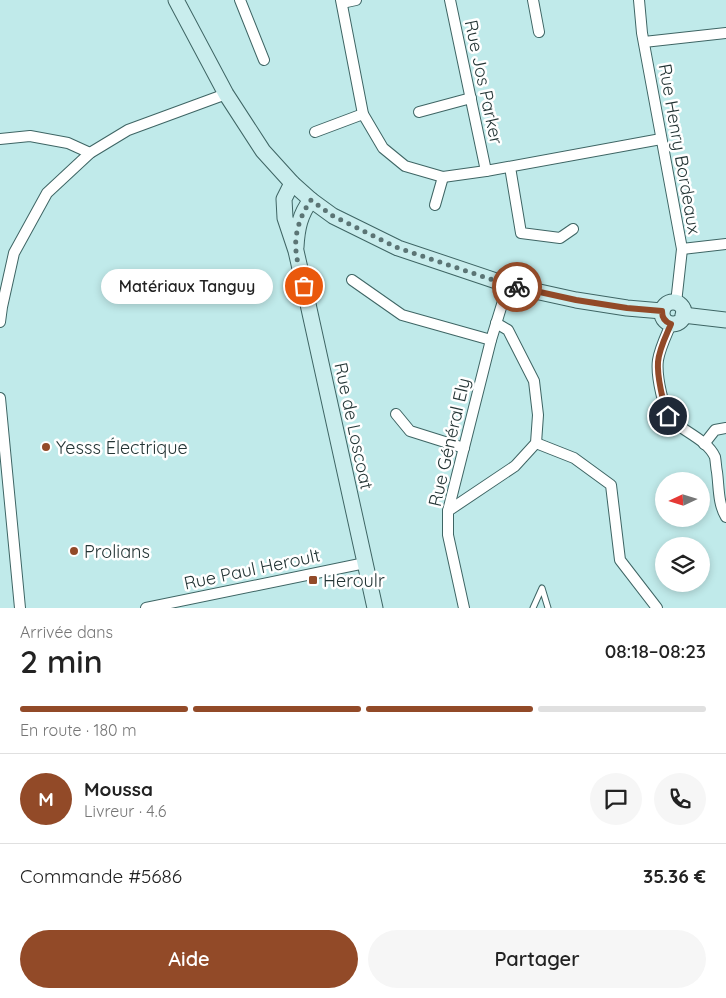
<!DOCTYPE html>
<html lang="fr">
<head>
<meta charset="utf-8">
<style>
  body { margin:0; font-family:Quicksand,sans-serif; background:#f6f6f6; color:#222; height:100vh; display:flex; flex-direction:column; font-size:19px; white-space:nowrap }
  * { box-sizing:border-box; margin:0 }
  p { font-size:16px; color:#767676 }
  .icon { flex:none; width:28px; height:28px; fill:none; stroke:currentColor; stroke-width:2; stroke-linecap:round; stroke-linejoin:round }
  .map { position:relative; height:608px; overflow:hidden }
  .details { display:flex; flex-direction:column; background:#fff; flex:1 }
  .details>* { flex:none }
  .needle { width:32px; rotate:266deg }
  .fabs { position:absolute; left:655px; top:472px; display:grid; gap:10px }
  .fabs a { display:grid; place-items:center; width:55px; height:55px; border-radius:50%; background:#fff; box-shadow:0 2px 8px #0003; font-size:25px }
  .pin { position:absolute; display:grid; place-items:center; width:42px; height:42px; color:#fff; margin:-21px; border:2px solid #fff; border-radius:50%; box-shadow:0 1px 5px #0007 }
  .courier { position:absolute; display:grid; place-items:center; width:50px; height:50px; margin:-25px; border:4px solid #924a28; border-radius:50%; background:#fff; color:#222; box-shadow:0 1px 6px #0007 }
  .bubble { position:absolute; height:35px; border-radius:18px; background:#fff; box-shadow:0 2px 8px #0003; font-size:16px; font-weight:600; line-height:35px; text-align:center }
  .headline em { font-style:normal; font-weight:600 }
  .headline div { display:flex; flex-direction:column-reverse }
  .headline { display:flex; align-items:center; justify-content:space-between; height:85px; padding:0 20px }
  h1 { font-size:32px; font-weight:600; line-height:38px }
  .bar { display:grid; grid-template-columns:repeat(4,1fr); gap:8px 5px; align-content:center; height:60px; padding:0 20px }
  .bar i { height:6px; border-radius:4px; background:#e0e0e0 }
  .bar .on { background:#924a28 }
  .bar p { grid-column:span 4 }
  .line { display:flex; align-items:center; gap:12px; padding:0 20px; border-top:1px solid #e0e0e0 }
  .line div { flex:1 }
  .round { display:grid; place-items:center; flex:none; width:52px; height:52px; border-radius:26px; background:#f6f6f6 }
  .action { display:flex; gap:10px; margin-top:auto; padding:10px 20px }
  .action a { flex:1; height:58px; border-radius:30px; background:#924a28; color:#fff; font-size:20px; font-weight:600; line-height:58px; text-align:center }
  .action a+a { background:#f6f6f6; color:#222 }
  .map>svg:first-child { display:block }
</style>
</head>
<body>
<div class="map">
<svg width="726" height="608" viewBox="0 0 726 608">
  <rect width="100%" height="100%" fill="#c0eaea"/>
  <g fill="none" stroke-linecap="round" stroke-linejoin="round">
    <defs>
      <path id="lane" d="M533,608L542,588L548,608"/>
      <g id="street">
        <path d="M240,0L264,60"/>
        <path d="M341,0L363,114L383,148L405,166L443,177L486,171L661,139"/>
        <path d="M450,0L486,171"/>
        <path d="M533,0L539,32"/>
        <path d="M639,0L642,33L682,249L676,303"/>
        <path d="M342,3L356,0"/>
        <path d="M644,42L726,33"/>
        <path d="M419,112L471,98"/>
        <path d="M315,132L363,114"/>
        <path d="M0,139L30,136L68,143L90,153"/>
        <path d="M510,167L521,233L560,238L573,229"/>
        <path d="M435,205L443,177"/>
        <path d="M682,249L726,244"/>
        <path d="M352,280L402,315L491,340"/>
        <path d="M0,322L2,307L14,253L47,193L90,153L128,130L226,94"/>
        <path d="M671,324C666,336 660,348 658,360C656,374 663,413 674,422C687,433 708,441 715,457C716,462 716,468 717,472C719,487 718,504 726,517"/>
        <path d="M0,398L20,608"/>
        <path d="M396,414L410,431L464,448"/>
        <path d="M536,443L574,458L611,485L620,560L657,608"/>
        <path d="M704,444L715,430L726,428"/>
        <path d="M448,511L515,466L536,443L538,415L534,381L508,330L496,323"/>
        <path d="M146,608L365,563"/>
        <path d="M464,608L448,535V511L491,340L508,285"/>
      </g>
      <g id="secondary">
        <path d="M176,0L226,94L263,151L292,183L311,200L333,216L398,248L508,285L576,300L627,308L662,311"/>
        <path d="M292,183L284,199L285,218L296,251L304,286L375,608"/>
        <path d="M296,247C297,229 300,214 311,200"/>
        <circle cx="673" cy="313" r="11"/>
        <path d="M683,315L726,320"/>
      </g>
    </defs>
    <use href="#lane" stroke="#3e6564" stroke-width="7"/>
    <use href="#street" stroke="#3e6564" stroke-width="12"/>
    <use href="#secondary" stroke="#3e6564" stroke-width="17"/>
    <use href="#lane" stroke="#fff" stroke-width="5"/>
    <use href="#street" stroke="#fff" stroke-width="10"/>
    <use href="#secondary" stroke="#c9eded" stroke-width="15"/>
  </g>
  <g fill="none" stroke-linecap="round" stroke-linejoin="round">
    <path stroke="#5b7474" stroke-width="5" stroke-dasharray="0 9" d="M304,286C301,275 297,263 296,251C294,233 301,214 311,200L333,216L398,248L508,285L517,287"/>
    <path stroke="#924a28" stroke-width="6" d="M517,287L576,300L627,308L662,311C662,318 665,322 671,324C666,336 659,349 658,362C657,376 663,403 668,416"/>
  </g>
  <g fill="#924a28" stroke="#fff" stroke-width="2">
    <circle cx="46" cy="447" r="5"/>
    <circle cx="74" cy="551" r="5"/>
    <rect x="308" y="575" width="10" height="10" rx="2.5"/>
  </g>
  <g text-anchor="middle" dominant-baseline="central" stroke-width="5" stroke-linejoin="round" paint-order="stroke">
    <g font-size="18" fill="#243535" stroke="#fff">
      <text transform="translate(484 82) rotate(78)">Rue Jos Parker</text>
      <text transform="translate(680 149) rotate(80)">Rue Henry Bordeaux</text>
      <text transform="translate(354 426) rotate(78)">Rue de Loscoat</text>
      <text transform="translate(449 442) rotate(-77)">Rue Général Ely</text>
      <text transform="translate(252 569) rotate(-12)">Rue Paul Heroult</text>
    </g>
    <g font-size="18" fill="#243535" stroke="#fff" text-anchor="start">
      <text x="56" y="447">Yesss Électrique</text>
      <text x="84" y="551">Prolians</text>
      <text x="323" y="580">Heroulr</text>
    </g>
  </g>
</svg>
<div class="fabs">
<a><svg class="needle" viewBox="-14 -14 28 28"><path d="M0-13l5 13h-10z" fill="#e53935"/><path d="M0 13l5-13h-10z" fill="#767676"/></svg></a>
<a><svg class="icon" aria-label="layers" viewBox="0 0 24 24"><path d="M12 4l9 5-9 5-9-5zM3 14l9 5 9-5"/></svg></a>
</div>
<div class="pin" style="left:304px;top:286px;background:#ea580c"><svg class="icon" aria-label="bag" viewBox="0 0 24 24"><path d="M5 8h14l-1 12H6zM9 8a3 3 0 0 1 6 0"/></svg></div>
<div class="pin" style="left:668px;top:416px;background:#1f2937"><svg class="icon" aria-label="home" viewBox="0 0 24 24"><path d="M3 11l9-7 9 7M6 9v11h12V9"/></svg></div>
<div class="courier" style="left:517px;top:287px"><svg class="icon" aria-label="bike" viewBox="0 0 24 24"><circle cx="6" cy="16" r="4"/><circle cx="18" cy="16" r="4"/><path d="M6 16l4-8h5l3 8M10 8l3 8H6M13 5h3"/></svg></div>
<div class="bubble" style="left:101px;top:269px;width:172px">Matériaux Tanguy</div>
</div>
<section class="details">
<div class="headline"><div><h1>2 min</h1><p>Arrivée dans</p></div><em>08:18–08:23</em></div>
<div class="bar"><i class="on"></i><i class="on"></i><i class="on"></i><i></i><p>En route · 180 m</p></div>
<div class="line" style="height:90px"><b class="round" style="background:#924a28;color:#fff">M</b><div><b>Moussa</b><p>Livreur · 4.6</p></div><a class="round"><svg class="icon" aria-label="chat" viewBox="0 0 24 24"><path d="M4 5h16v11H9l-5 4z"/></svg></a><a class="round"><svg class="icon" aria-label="phone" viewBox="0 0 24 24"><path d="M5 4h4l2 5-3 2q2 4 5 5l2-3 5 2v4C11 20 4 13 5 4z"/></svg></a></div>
<div class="line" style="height:65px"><div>Commande #5686</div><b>35.36 €</b></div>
<div class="action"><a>Aide</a><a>Partager</a></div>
</section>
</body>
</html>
